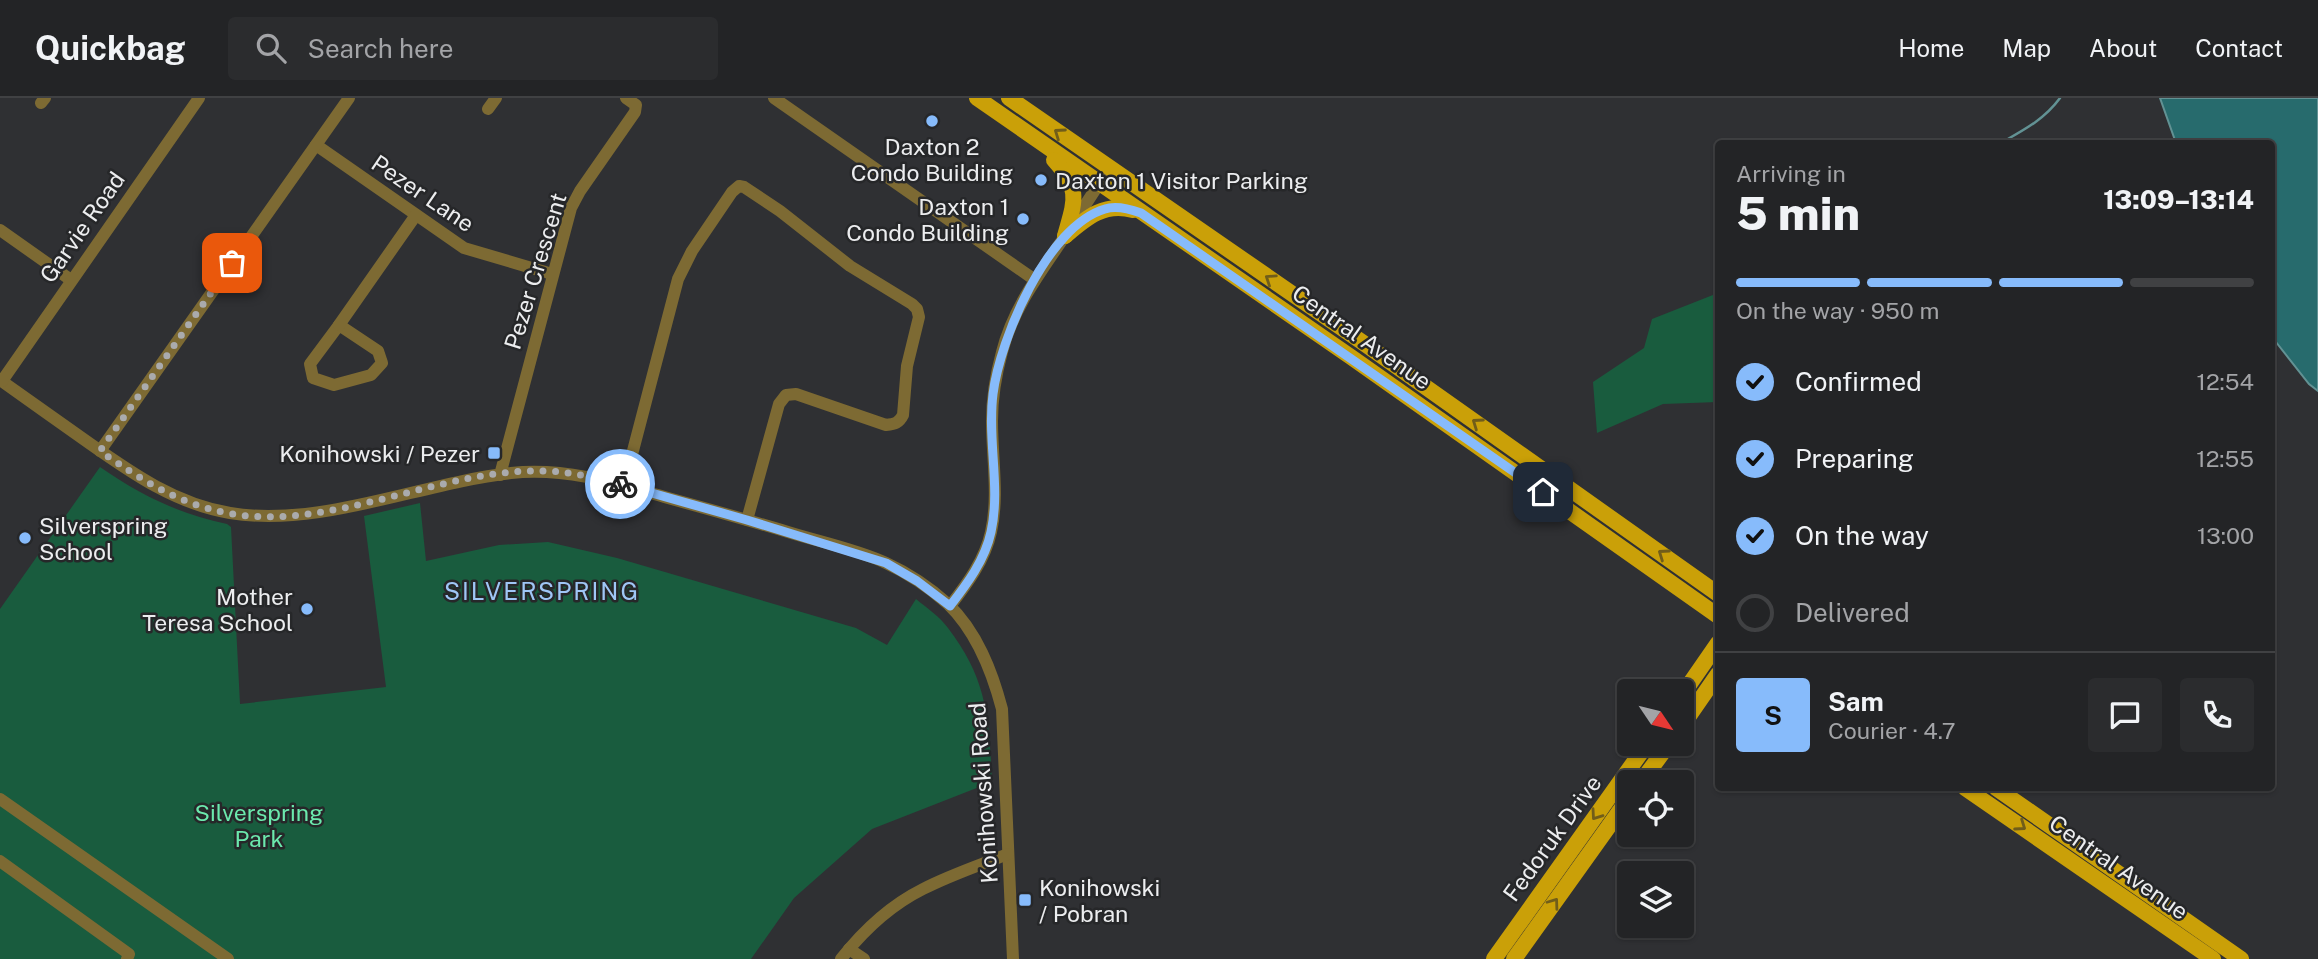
<!DOCTYPE html>
<html lang="en">
<head>
<meta charset="utf-8">
<style>
  body { margin:0; font-family:"Public Sans",sans-serif; background:#2b2c2e; color:#f1f3f6; height:100vh; display:flex; flex-direction:column; font-size:26px; white-space:nowrap }
  * { box-sizing:border-box; margin:0 }
  p { font-size:23px; color:#a3a4a7 }
  .icon { flex:none; width:38px; height:38px; fill:none; stroke:currentColor; stroke-width:2; stroke-linecap:round; stroke-linejoin:round }
  .map { position:relative; flex:1; overflow:hidden }
  .drawer { position:absolute; left:1715px; top:42px; width:560px; height:651px; display:flex; flex-direction:column; background:#232426; border-radius:7px; box-shadow:0 2px 5px #0004,0 0 0 2px #404143 }
  .drawer>* { flex:none }
  .needle { width:46px; rotate:125deg }
  .fabs { position:absolute; left:1617px; top:581px; display:grid; gap:14px }
  .fabs a { display:grid; place-items:center; width:77px; height:77px; border-radius:7px; background:#232426; box-shadow:0 2px 5px #0004,0 0 0 2px #404143; font-size:35px }
  .pin { position:absolute; display:grid; place-items:center; width:60px; height:60px; color:#fff; margin:-30px; border-radius:14px; box-shadow:0 4px 10px #0006 }
  .courier { position:absolute; display:grid; place-items:center; width:70px; height:70px; margin:-35px; border:5px solid #87bbfb; border-radius:50%; background:#fff; color:#222; box-shadow:0 2px 9px #0007 }
  .headline em { font-style:normal; font-weight:800 }
  .headline div { display:flex; flex-direction:column-reverse }
  .headline { display:flex; align-items:center; justify-content:space-between; height:119px; padding:0 21px }
  h1 { font-size:46px; font-weight:800; line-height:52px }
  .bar { display:grid; grid-template-columns:repeat(4,1fr); gap:10px 7px; align-content:center; height:84px; padding:0 21px }
  .bar i { height:9px; border-radius:5px; background:#404143 }
  .bar .on { background:#87bbfb }
  .bar p { grid-column:span 4 }
  .line { display:flex; align-items:center; gap:18px; padding:0 21px; border-top:2px solid #404143 }
  .line div { flex:1 }
  .round { display:grid; place-items:center; flex:none; width:74px; height:74px; border-radius:7px; background:#2b2c2e }
  ol { padding:0 21px; list-style:none }
  li { display:flex; align-items:center; gap:21px; height:77px }
  li p { margin-inline-start:auto }
  li .icon { padding:7px; border-radius:50%; background:#87bbfb; color:#111; stroke-width:4 }
  li:last-child { color:#a3a4a7 }
  li i { width:38px; height:38px; border:4px solid #404143; border-radius:50% }
  header { display:flex; align-items:center; gap:42px; box-sizing:border-box; height:98px; padding:0 35px; background:#232426; border-bottom:2px solid #404143 }
  header strong { font-size:33px }
  nav { display:flex; gap:38px; margin-inline-start:auto; font-size:24px }
  .search { width:490px; height:63px; background:#2b2c2e; display:flex; align-items:center; gap:18px; box-sizing:border-box; padding:0 24px; border-radius:7px; color:#a3a4a7; font-size:26px }
  .map>svg:first-child { display:block }
</style>
</head>
<body>
<header>
<strong>Quickbag</strong>
<div class="search"><svg class="icon" aria-label="search" viewBox="0 0 24 24"><circle cx="10" cy="10" r="6"/><path d="M15 15l6 6"/></svg>Search here</div>
<nav><a>Home</a><a>Map</a><a>About</a><a>Contact</a></nav>
</header>
<div class="map">
<svg width="2318" height="861" viewBox="0 0 2318 861">
  <rect width="100%" height="100%" fill="#2f3033"/>
  <g fill="#195c3e">
    <path d="M1718,195V304L1663,306L1597,335L1593,284L1644,250L1652,221Z"/>
    <path d="M100,369C140,397 179,416 227,426L231,429L240,606L386,589L364,418L420,405L426,463L499,447L548,444L617,460L856,530L887,547L916,501C927,510 940,519 948,530C988,582 989,622 992,684L872,731L794,800L751,861H0V511Z"/>
  </g>
  <path fill="#276b6d" stroke="#629294" stroke-width="2" d="M2160,0H2318V293L2309,286L2272,239V46L2176,45Z"/>
  <g fill="none" stroke-linecap="round" stroke-linejoin="round">
    <path stroke="#629294" stroke-width="2.5" d="M1999,46C2022,33 2044,22 2060,0"/>
    <g stroke="#7d6a33" stroke-width="12">
      <path d="M774,0L1035,182"/>
      <path d="M41,5L45,0"/>
      <path d="M488,11L496,0"/>
      <path d="M316,47L464,150L552,176"/>
      <path d="M0,132L71,182"/>
      <path d="M339,227L378,253L382,265L371,277L334,287L313,280L310,266Z"/>
      <path d="M339,227L416,117"/>
      <path d="M0,282C30,303 59,324 89,345C133,376 176,406 230,415C320,430 421,385 511,375C565,369 616,385 668,400C708,411 748,422 788,434C820,444 856,451 886,465C908,475 930,490 948,506C977,534 992,573 1002,611L1013,861"/>
      <path d="M2,283L199,0"/>
      <path d="M100,353L349,0"/>
      <path d="M500,377L571,110L580,93L635,14L636,7L626,0"/>
      <path d="M624,387L678,181L692,153L732,94L739,88L744,89L780,113L850,168L912,206L917,211L919,219L907,268L903,317C899,325 895,326 886,327L796,296L786,297L779,306L747,422"/>
      <path d="M950,508C967,486 985,462 991,434C999,398 992,360 992,323C992,300 996,276 1002,254C1013,210 1040,175 1065,138C1080,115 1094,93 1109,71"/>
      <path d="M0,701L228,861"/>
      <path d="M0,763L129,856L127,861"/>
      <path d="M849,851L864,861"/>
      <path d="M841,861C863,833 891,807 923,791C950,777 980,767 1008,756"/>
    </g>
    <g stroke="#caa008" stroke-width="16">
      <path d="M977,0L1351,259L1718,518"/>
      <path d="M1009,0L1362,244L1718,496"/>
      <path d="M1054,62C1081,92 1075,102 1065,138"/>
      <path d="M1065,138C1086,120 1104,104 1133,112"/>
      <path d="M1682,597L1718,545"/>
      <path d="M1682,628L1718,576"/>
      <path d="M1641,684L1669,646"/>
      <path d="M1965,690L2213,861"/>
      <path d="M1996,690L2241,861"/>
      <path d="M1494,861L1647,646"/>
      <path d="M1514,861L1629,700"/>
    </g>
  </g>
  <defs><path id="oneway-chevron" d="M-2-3.5L2.5 0L-2 3.5" fill="none" stroke-width="1.6" stroke-linecap="round" stroke-linejoin="round" transform="scale(1.75)"/></defs>
  <g stroke="#705d1a">
    <use href="#oneway-chevron" transform="translate(1059 35) rotate(-145)"/>
    <use href="#oneway-chevron" transform="translate(1270 181) rotate(-146)"/>
    <use href="#oneway-chevron" transform="translate(1477 325) rotate(-145)"/>
    <use href="#oneway-chevron" transform="translate(1663 456) rotate(-145)"/>
    <use href="#oneway-chevron" transform="translate(1596 717) rotate(125)"/>
    <use href="#oneway-chevron" transform="translate(2021 728) rotate(35)"/>
    <use href="#oneway-chevron" transform="translate(1554 805) rotate(-54)"/>
  </g>
  <g fill="none" stroke-linecap="round" stroke-linejoin="round">
    <path stroke="#aaabad" stroke-width="7" stroke-dasharray="0 12.6" d="M232,165L100,353C142,382 176,405 227,415C331,435 442,369 547,373C572,374 596,380 620,386"/>
    <path stroke="#87bbfb" stroke-width="9" d="M620,386L747,422L886,465L917,483L950,508C967,486 985,462 991,434C1001,389 987,342 993,296C1000,241 1047,128 1105,111C1116,107 1130,111 1141,115L1543,394"/>
  </g>
  <g fill="#87bbfb" stroke="#262729" stroke-width="2.5">
    <circle cx="932" cy="23" r="7"/>
    <circle cx="1041" cy="82" r="7"/>
    <circle cx="1023" cy="121" r="7"/>
    <rect x="487" y="348" width="14" height="14" rx="3.5"/>
    <circle cx="25" cy="440" r="7"/>
    <circle cx="307" cy="511" r="7"/>
    <rect x="1018" y="795" width="14" height="14" rx="3.5"/>
  </g>
  <g text-anchor="middle" dominant-baseline="central" stroke-width="5" stroke-linejoin="round" paint-order="stroke">
    <g font-size="23" fill="#ecedef" stroke="#262729" text-anchor="start">
      <text x="932" y="48" text-anchor="middle">Daxton 2<tspan x="932" dy="26">Condo Building</tspan></text>
      <text x="1055" y="82">Daxton 1 Visitor Parking</text>
      <text x="1009" y="108" text-anchor="end">Daxton 1<tspan x="1009" dy="26">Condo Building</tspan></text>
      <text x="480" y="355" text-anchor="end">Konihowski / Pezer</text>
      <text x="39" y="427">Silverspring<tspan x="39" dy="26">School</tspan></text>
      <text x="293" y="498" text-anchor="end">Mother<tspan x="293" dy="26">Teresa School</tspan></text>
      <text x="1039" y="789">Konihowski<tspan x="1039" dy="26">/ Pobran</tspan></text>
    </g>
    <g font-size="23" fill="#ecedef" stroke="#262729">
      <text transform="translate(423 95) rotate(34)">Pezer Lane</text>
      <text transform="translate(82 129) rotate(-55)">Garvie Road</text>
      <text transform="translate(535 173) rotate(-73)">Pezer Crescent</text>
      <text transform="translate(1362 239) rotate(35)">Central Avenue</text>
      <text transform="translate(983 695) rotate(-94)">Konihowski Road</text>
      <text transform="translate(1552 740) rotate(-54)">Fedoruk Drive</text>
      <text transform="translate(2119 769) rotate(35)">Central Avenue</text>
    </g>
    <g font-size="23" fill="#6be9ad" stroke="#262729">
      <text x="259" y="714">Silverspring<tspan x="259" dy="26">Park</tspan></text>
    </g>
    <g font-size="24" letter-spacing="2" fill="#9fc6f6" stroke="#262729">
      <text x="542" y="493">SILVERSPRING</text>
    </g>
  </g>
</svg>
<div class="fabs">
<a><svg class="needle" viewBox="-14 -14 28 28"><path d="M0-13l5 13h-10z" fill="#e53935"/><path d="M0 13l5-13h-10z" fill="#a3a4a7"/></svg></a>
<a><svg class="icon" aria-label="locate" viewBox="0 0 24 24"><circle cx="12" cy="12" r="6"/><path d="M12 2v4M12 18v4M2 12h4M18 12h4"/></svg></a>
<a><svg class="icon" aria-label="layers" viewBox="0 0 24 24"><path d="M12 4l9 5-9 5-9-5zM3 14l9 5 9-5"/></svg></a>
</div>
<div class="pin" style="left:232px;top:165px;background:#ea580c"><svg class="icon" aria-label="bag" viewBox="0 0 24 24"><path d="M5 8h14l-1 12H6zM9 8a3 3 0 0 1 6 0"/></svg></div>
<div class="pin" style="left:1543px;top:394px;background:#1f2937"><svg class="icon" aria-label="home" viewBox="0 0 24 24"><path d="M3 11l9-7 9 7M6 9v11h12V9"/></svg></div>
<div class="courier" style="left:620px;top:386px"><svg class="icon" aria-label="bike" viewBox="0 0 24 24"><circle cx="6" cy="16" r="4"/><circle cx="18" cy="16" r="4"/><path d="M6 16l4-8h5l3 8M10 8l3 8H6M13 5h3"/></svg></div>
<section class="drawer">
<div class="headline"><div><h1>5 min</h1><p>Arriving in</p></div><em>13:09–13:14</em></div>
<div class="bar"><i class="on"></i><i class="on"></i><i class="on"></i><i></i><p>On the way · 950 m</p></div>
<ol>
<li><svg class="icon" aria-label="check" viewBox="0 0 24 24"><path d="M5 12l5 5 9-10"/></svg>Confirmed<p>12:54</p></li>
<li><svg class="icon" aria-label="check" viewBox="0 0 24 24"><path d="M5 12l5 5 9-10"/></svg>Preparing<p>12:55</p></li>
<li><svg class="icon" aria-label="check" viewBox="0 0 24 24"><path d="M5 12l5 5 9-10"/></svg>On the way<p>13:00</p></li>
<li><i></i>Delivered</li>
</ol>
<div class="line" style="height:126px"><b class="round" style="background:#87bbfb;color:#111">S</b><div><b>Sam</b><p>Courier · 4.7</p></div><a class="round"><svg class="icon" aria-label="chat" viewBox="0 0 24 24"><path d="M4 5h16v11H9l-5 4z"/></svg></a><a class="round"><svg class="icon" aria-label="phone" viewBox="0 0 24 24"><path d="M5 4h4l2 5-3 2q2 4 5 5l2-3 5 2v4C11 20 4 13 5 4z"/></svg></a></div>
</section>
</div>
</body>
</html>
